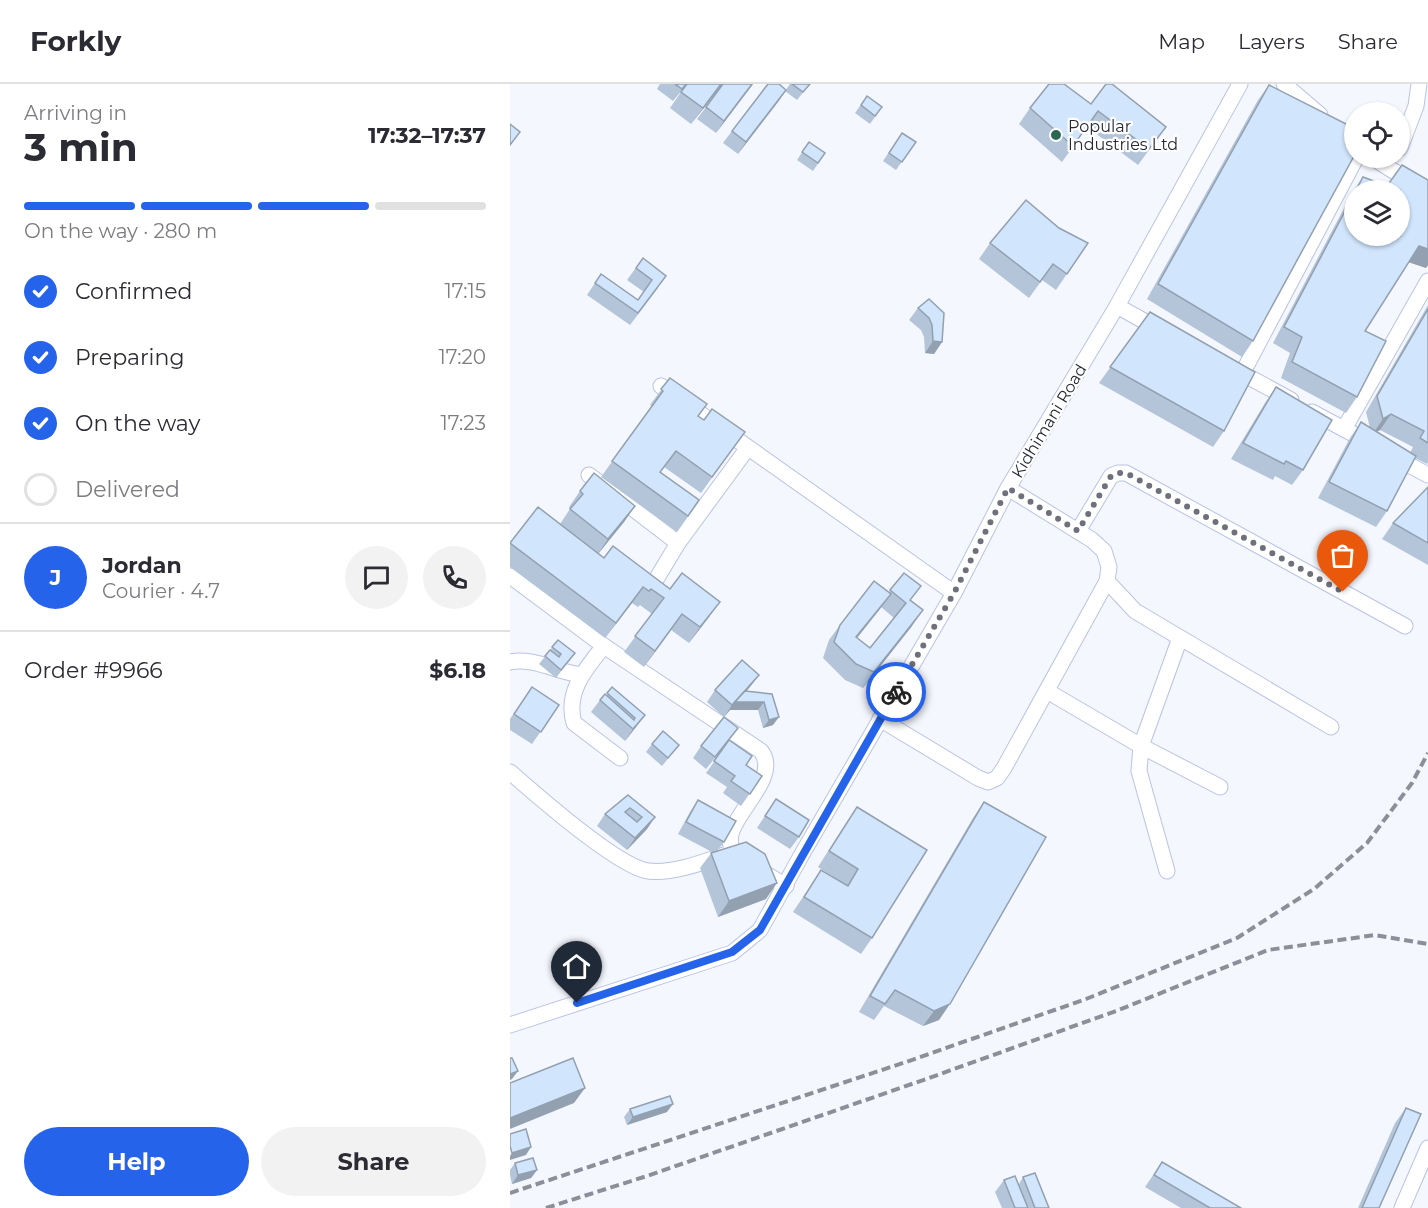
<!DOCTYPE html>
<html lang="en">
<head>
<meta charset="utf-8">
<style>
  body { margin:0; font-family:Montserrat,sans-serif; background:#f2f2f3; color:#2b2b33; height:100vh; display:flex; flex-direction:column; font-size:22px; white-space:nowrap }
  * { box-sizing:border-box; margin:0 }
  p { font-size:20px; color:#7c7c81 }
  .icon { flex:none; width:33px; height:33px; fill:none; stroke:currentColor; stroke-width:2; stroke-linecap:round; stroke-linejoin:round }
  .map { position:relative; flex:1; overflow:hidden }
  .sheet { display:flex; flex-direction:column; background:#fff; width:510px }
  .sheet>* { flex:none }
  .buttons { position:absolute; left:834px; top:18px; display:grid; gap:12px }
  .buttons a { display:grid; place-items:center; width:66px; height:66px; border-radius:50%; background:#fff; box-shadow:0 2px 4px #0004; font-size:30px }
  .pin { position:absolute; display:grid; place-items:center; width:51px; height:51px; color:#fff; margin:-62px -26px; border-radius:50% 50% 50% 0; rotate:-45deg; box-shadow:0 0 6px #0007 }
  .pin .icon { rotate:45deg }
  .courier { position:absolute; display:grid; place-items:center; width:60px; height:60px; margin:-30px; border:4px solid #2563eb; border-radius:50%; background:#fff; color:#222; box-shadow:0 2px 8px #0007 }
  .summary em { font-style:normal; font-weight:700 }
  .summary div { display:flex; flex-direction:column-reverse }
  .summary { display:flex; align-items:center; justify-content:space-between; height:102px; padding:0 24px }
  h1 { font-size:39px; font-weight:700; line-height:45px }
  .bar { display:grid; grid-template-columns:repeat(4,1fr); gap:9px 6px; align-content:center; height:72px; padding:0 24px }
  .bar i { height:8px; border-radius:4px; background:#e1e1e2 }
  .bar .on { background:#2563eb }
  .bar p { grid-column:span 4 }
  .line { display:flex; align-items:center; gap:15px; padding:0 24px; border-top:2px solid #e1e1e2 }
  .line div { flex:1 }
  .round { display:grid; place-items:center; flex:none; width:63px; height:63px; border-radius:32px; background:#f2f2f3 }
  ol { padding:0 24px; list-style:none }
  li { display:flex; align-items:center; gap:18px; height:66px }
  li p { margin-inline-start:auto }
  li .icon { padding:6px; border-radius:50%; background:#2563eb; color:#fff; stroke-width:4 }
  li:last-child { color:#7c7c81 }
  li i { width:33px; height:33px; border:3px solid #e1e1e2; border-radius:50% }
  .primary-button { display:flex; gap:12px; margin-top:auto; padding:12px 24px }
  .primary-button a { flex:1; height:69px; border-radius:36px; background:#2563eb; color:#fff; font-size:24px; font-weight:700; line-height:69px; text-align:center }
  .primary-button a+a { background:#f2f2f3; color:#2b2b33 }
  header { display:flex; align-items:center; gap:36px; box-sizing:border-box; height:84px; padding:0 30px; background:#fff; border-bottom:2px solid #e1e1e2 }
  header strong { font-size:28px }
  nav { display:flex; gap:33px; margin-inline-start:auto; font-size:21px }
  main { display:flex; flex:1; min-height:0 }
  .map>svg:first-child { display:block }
</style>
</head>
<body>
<header>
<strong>Forkly</strong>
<nav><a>Map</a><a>Layers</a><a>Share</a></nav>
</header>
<main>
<section class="sheet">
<div class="summary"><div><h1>3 min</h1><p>Arriving in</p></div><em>17:32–17:37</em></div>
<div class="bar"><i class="on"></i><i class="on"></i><i class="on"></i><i></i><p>On the way · 280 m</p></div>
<ol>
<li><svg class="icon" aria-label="check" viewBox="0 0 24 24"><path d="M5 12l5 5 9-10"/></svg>Confirmed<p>17:15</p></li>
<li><svg class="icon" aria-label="check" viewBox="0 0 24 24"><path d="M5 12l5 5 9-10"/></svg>Preparing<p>17:20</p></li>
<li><svg class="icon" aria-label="check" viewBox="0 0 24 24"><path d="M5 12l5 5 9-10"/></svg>On the way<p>17:23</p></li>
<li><i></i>Delivered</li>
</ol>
<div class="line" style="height:108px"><b class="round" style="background:#2563eb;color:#fff">J</b><div><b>Jordan</b><p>Courier · 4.7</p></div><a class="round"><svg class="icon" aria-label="chat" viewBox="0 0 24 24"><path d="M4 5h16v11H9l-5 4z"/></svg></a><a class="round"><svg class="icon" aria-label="phone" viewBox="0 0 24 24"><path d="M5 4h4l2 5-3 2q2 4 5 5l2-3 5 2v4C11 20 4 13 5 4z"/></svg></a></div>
<div class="line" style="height:78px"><div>Order #9966</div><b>$6.18</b></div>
<div class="primary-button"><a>Help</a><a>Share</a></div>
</section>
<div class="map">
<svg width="918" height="1124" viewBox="0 0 918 1124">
  <rect width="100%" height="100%" fill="#f5f7fe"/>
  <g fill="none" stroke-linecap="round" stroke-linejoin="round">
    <defs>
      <g id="minor">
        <path d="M774,0L810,31"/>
        <path d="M890,64L906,22L909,0"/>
        <path d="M863,74L918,109"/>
        <path d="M607,222L652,247"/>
        <path d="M726,286L781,316"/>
        <path d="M732,290L846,74"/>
        <path d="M151,302L444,509"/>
        <path d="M802,328L860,359"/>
        <path d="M834,345L918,197"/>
        <path d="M884,373L918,391"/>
        <path d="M79,391L168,459"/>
        <path d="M568,447L601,392L608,389H616L895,542"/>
        <path d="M0,492L94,562L251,667C275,698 201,743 225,768C234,778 263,794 276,802"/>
        <path d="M597,497L625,527L821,643"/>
        <path d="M144,499L168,459L237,365"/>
        <path d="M94,562C76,584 55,608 64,639L110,674"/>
        <path d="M0,578C22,573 48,588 71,591"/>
        <path d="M537,607L631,662L710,703"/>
        <path d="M370,635L468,694L478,698L487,694L494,684L597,497L599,483L594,467L582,456L498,404"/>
        <path d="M0,688C25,710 108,783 138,787C162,790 191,779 214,771"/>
        <path d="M657,787L629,687L631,662L670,554"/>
        <path d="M0,941L222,869L250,846L292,770L444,509L498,404L607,222L730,0"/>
        <path d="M892,1124L918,1064"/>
      </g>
    </defs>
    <use href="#minor" stroke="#b9c3e4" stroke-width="17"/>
    <use href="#minor" stroke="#fff" stroke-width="15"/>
    <g stroke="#8c8f99" stroke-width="4" stroke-dasharray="9 4.5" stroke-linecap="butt">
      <path d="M0,1109L396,978L576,915L727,854L804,805L857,759L902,699L918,669"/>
      <path d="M36,1124L137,1092L419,994L606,927L758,866L865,851L918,860"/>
    </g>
  </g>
  <g fill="#b4c5d9" fill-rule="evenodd">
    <path d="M150,0H177L163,17L147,5Z"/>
    <path d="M213,0L181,40L160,24L171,8Z"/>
    <path d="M243,0L206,49L187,35L196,23Z"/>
    <path d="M280,0H300L287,16L275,7Z"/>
    <path d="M759,1L743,257L732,273L637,215L748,16Z"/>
    <path d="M276,6L228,70L213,59L222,47Z"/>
    <path d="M357,12L372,23L360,40L345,29Z"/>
    <path d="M581,20L656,43L628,81L577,43L552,78L509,40L520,24Z"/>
    <path d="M392,49L406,58L386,86L373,77Z"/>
    <path d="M299,58L315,69L303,87L287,76Z"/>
    <path d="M853,93L877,102L918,96V181L916,184L899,178L855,247L847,313L836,329L771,294L780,269L763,259L842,109ZM844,106H890L844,152Z"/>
    <path d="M549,144L578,159L546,206L532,196L519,214L469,175L480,159Z"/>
    <path d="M133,174L148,204L120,241L77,211L91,190L128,216L134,208L117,196Z"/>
    <path d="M419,215L432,258L424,270L415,269L414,253L411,246L399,236L408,224Z"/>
    <path d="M918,221V378L917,380L905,374L877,427L866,443L808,414L840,354L851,338L860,344L856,328ZM870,346L903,363L900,369L866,348Z"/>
    <path d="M640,228L714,347L703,363L589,299Z"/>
    <path d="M160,294L188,332L194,336L235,348L191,409L154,383L150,388L189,416L167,448L91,393L142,322L140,321Z"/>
    <path d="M766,303L793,386L782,401L765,392L763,396L721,375L755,319Z"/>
    <path d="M918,403V481L872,455L883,439Z"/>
    <path d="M70,407L125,422L114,438L89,469L94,474L199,533L179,559L161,546L134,583L114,568L142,530L130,521L128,523L122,519L95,554L0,483V459L28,423L50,440L60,425L59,423Z"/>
    <path d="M394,489L401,517L402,542L353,604L335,596L313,574L319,556L330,541L379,508ZM371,523L384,534L360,564L347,554Z"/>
    <path d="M48,556L65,569L46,594L29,580Z"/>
    <path d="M249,591L236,607L262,610L263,641L253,644L248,626H220L214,633L197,618L205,606Z"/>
    <path d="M22,603L49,621L22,660L0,646V635Z"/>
    <path d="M102,603L135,631L126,643L115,657L81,628L90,616L96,612Z"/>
    <path d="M228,644L219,656L236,681L252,692L231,722L213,709L217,703L196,689L219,657L196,685L183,674L191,662Z"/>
    <path d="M142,660L169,661L152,682L136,668Z"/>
    <path d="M118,711L145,733L137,745L117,766L87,742L95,730Z"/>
    <path d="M266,715L289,753L280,765L247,744Z"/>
    <path d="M188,716L214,758L208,766L256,815L208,833L190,784L202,768L168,750L180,728Z"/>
    <path d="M474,718L429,936L413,942L374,922L364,936L349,928L463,734Z"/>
    <path d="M347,723L362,854L351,870L283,828L311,786L337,801L308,783L336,739Z"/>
    <path d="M896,1024L869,1124H848L885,1039Z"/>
    <path d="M120,1025L157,1028L117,1041L114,1033Z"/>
    <path d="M652,1078L731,1124H671L635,1103Z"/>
    <path d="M5,1079L27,1086L21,1094L2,1100L0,1091V1086Z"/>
    <path d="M513,1093L539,1124H492L485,1108L494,1096L509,1100Z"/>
  </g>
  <g fill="#92a0b0">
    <path d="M211,0H213L181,40Z"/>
    <path d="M242,0H243L206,49L214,37Z"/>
    <path d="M276,6L268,18L228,70L236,58Z"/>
    <path d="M909,162L918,165V181L916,184L898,178Z"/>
    <path d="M423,257L432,258L424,270L415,269Z"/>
    <path d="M881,330L870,346L862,351L873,335Z"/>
    <path d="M125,422L114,438L87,471L98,455Z"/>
    <path d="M133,503L122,519L95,554L106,539Z"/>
    <path d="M381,510L370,525L335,569L346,553Z"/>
    <path d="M210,518L199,533L179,559L190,543Z"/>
    <path d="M413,526L402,542L353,604L364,588Z"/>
    <path d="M172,530L161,546L134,583L145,567Z"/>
    <path d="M249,591L240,603L227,618H254L248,626H220L214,633L222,621Z"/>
    <path d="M135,631L126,643L115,657L123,645Z"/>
    <path d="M269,633L263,641L253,644L259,636Z"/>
    <path d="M145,733L137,745L117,766L125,754Z"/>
    <path d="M267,799L256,815L208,833L219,817Z"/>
    <path d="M440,920L429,936L413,942L424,927Z"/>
    <path d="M8,987L2,995L0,996V990Z"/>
    <path d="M75,1004L64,1019L0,1045V1034Z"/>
    <path d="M163,1020L157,1028L117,1041L123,1033Z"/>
    <path d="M21,1063L16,1071L0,1076V1072L2,1069Z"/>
    <path d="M27,1086L21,1094L2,1100L8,1091Z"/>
  </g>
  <g fill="#d1e5fc" stroke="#92a0b0" stroke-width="1.5" fill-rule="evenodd">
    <path d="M165,0H176L172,5Z"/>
    <path d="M177,0H211L193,24L171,8Z"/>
    <path d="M213,0H242L214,37L196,23Z"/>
    <path d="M258,0H269L276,6L236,58L222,47Z"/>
    <path d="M282,0H300L293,8Z"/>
    <path d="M539,0H554L581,20L596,0H602L656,43L639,65L588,27L563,62L520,24Z"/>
    <path d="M759,1L844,44V72L743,257L648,200Z"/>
    <path d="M357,12L372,23L365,32L351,21Z"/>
    <path d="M0,40L10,48L0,61Z"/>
    <path d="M392,49L406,58L392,78L379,69Z"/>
    <path d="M299,58L315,69L308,79L292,68Z"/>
    <path d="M892,81L918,96V165L909,162L855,247L876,257L847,313L782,278L792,253L774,243L844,110V152H890V106H846L853,93L877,102Z"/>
    <path d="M516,116L549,144L578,159L557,190L543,180L530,198L480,159Z"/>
    <path d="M133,174L156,192L128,229L85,199L91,190L128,216L142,196L126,184Z"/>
    <path d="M419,215L434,229L432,258L423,257L422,241L419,234L408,224Z"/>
    <path d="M918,225V359L910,354L914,347L881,330L873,335L867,312Z"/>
    <path d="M640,228L745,288L714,347L600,283Z"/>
    <path d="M160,294L197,320L188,332L194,336L202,325L235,348L202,393L166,367L150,388L189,416L178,432L102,377L153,307L151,305Z"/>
    <path d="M766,303L822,336L793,386L776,377L774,380L733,359Z"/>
    <path d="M851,338L906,372L877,427L819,398Z"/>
    <path d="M84,389L125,422L98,455L60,425L73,410L70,407Z"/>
    <path d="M918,403V459L883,439Z"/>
    <path d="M28,423L94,474L103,462L160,505L172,489L210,518L190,543L172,530L145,567L125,552L154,514L141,505L139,507L133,503L106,539L0,459Z"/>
    <path d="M394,489L411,502L400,516L413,526L364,588L346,580L324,558L330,541L364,497L381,510L346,553L360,564L396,519L380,506Z"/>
    <path d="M48,556L65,569L51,586L35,572L40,566L49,573L51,570L42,563Z"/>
    <path d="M232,576L249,591L222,621L205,606Z"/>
    <path d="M22,603L49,621L31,648L4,630Z"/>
    <path d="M102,603L135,631L123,645L90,616L95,610L124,636L125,634L97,609Z"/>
    <path d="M235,607L262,610L269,633L259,636L254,618H225Z"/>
    <path d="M214,633L228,644L205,673L191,662Z"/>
    <path d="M153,647L169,661L158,674L142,660Z"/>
    <path d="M219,656L242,672L236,681L252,692L240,710L221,697L225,692L204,677Z"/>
    <path d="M118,711L145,733L125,754L95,730ZM120,724L132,733L127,738L115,728Z"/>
    <path d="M266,715L299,736L289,753L255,732Z"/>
    <path d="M188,716L226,737L214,758L176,738Z"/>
    <path d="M474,718L536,753L440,920L424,927L385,906L375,920L360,912Z"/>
    <path d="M347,723L417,766L362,854L294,813L311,786L338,802L348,785L319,767Z"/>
    <path d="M236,758L255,770L267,799L219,817L201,769Z"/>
    <path d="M0,974H2L8,987L0,990Z"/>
    <path d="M63,974L75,1004L0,1034V999Z"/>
    <path d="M160,1012L163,1020L123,1033L120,1025Z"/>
    <path d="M896,1024L911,1030L869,1124H852Z"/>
    <path d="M16,1045L21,1063L2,1069L0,1062V1050Z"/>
    <path d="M23,1074L27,1086L8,1091L5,1079Z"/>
    <path d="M652,1078L731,1124H700L644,1091Z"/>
    <path d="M525,1089L539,1124H525L513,1093Z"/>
    <path d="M505,1092L518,1124H505L494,1096Z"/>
  </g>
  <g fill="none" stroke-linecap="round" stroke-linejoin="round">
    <path stroke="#6e717b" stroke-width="6" stroke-dasharray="0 10.8" d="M386,608L444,509L498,404L568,447L601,392L608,389H616L833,508"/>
    <path stroke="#2563eb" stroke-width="8" d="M67,919L222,868L250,846L386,608"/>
  </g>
  <circle fill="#2b6853" stroke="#fff" stroke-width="2" cx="546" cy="51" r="6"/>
  <g text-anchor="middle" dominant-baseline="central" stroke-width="4.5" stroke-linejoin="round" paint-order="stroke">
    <g font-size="16" fill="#252935" stroke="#fff" text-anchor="start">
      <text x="558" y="42">Popular<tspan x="558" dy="18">Industries Ltd</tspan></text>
    </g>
    <g font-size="16" fill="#252935" stroke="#fff">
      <text transform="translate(539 337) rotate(-59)">Kidhimani Road</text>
    </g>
  </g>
</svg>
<div class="buttons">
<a><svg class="icon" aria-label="locate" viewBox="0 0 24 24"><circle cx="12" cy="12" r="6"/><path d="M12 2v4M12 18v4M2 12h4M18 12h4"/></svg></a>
<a><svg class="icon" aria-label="layers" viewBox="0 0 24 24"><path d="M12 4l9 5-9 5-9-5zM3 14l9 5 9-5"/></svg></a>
</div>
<div class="pin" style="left:833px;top:508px;background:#ea580c"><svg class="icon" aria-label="bag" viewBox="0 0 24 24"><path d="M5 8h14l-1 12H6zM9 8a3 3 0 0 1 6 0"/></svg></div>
<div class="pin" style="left:67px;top:919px;background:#1f2937"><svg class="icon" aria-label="home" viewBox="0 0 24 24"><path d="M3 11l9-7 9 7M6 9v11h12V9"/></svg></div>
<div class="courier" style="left:386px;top:608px"><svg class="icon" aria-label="bike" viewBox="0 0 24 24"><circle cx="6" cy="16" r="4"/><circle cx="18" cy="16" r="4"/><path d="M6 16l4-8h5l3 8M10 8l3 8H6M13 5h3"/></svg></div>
</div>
</main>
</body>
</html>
